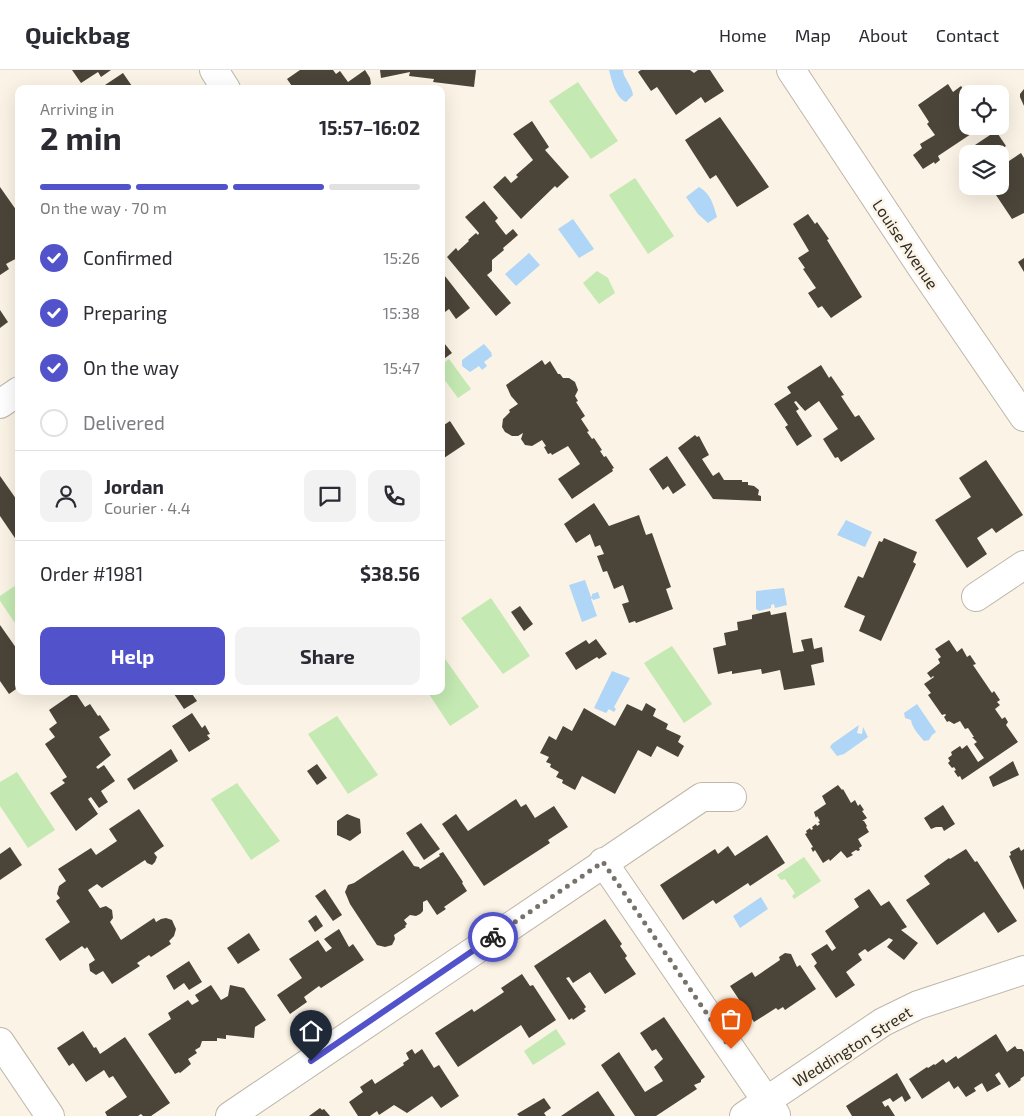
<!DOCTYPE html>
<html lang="en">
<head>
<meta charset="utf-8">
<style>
  body { margin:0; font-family:"Exo 2",sans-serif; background:#f2f2f3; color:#2b2b33; height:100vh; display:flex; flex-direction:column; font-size:19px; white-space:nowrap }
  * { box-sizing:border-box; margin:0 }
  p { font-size:16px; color:#7c7c81 }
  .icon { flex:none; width:28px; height:28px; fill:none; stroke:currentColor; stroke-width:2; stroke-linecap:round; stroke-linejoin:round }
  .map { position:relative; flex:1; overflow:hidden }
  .sheet { position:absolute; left:15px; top:15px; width:430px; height:610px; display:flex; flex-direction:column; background:#fff; border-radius:10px; box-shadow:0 5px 20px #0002 }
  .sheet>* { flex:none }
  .tools { position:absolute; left:959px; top:15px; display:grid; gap:10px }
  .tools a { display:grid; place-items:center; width:50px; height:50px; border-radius:10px; background:#fff; box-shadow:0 5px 20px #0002; font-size:25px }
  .pin { position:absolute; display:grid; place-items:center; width:42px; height:42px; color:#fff; margin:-51px -21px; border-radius:50% 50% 50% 0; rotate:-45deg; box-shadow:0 0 5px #0007 }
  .pin .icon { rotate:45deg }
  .courier { position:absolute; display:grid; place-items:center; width:50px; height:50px; margin:-25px; border:4px solid #5253ca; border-radius:50%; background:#fff; color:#222; box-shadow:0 1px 6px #0007 }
  .overview em { font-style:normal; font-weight:700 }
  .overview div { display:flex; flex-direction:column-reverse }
  .overview { display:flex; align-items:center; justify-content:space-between; height:85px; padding:0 25px }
  h1 { font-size:32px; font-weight:700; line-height:38px }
  .bar { display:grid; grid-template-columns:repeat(4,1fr); gap:8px 5px; align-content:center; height:60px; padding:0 25px }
  .bar i { height:6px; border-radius:4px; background:#e1e1e2 }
  .bar .selected { background:#5253ca }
  .bar p { grid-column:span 4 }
  .line { display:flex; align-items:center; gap:12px; padding:0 25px; border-top:1px solid #e1e1e2 }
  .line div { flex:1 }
  .round { display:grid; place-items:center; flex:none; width:52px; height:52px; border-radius:10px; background:#f2f2f3 }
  ol { padding:0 25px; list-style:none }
  li { display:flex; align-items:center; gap:15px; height:55px }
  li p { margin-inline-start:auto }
  li .icon { padding:5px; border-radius:50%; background:#5253ca; color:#fff; stroke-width:4 }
  li:last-child { color:#7c7c81 }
  li i { width:28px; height:28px; border:2px solid #e1e1e2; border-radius:50% }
  .button { display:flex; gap:10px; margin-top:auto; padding:10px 25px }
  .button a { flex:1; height:58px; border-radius:10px; background:#5253ca; color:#fff; font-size:20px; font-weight:700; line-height:58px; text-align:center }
  .button a+a { background:#f2f2f3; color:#2b2b33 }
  header { display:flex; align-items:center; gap:30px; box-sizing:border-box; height:70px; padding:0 25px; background:#fff; border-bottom:1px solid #e1e1e2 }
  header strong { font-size:24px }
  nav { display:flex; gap:28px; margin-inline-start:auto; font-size:18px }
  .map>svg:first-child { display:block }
</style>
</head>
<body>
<header>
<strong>Quickbag</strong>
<nav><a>Home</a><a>Map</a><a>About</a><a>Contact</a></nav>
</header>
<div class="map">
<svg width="1024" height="1046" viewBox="0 0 1024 1046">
  <rect width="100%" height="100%" fill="#fbf3e5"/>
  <g fill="#c4e9b2">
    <path d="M578,12L618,71L591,89L549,31Z"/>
    <path d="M635,108L674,166L648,184L609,125Z"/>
    <path d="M597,201L608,208L615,223L599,234L583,213Z"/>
    <path d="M449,289L471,319L458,328L441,305V295Z"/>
    <path d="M19,513V559L0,531V526Z"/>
    <path d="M491,528L530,586L503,604L461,548Z"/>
    <path d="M672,576L712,634L684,653L644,593Z"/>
    <path d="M441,583L479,637L450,656L427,621H441Z"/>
    <path d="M337,646L378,705L348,724L308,664Z"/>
    <path d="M17,702L55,760L28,778L0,736V712Z"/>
    <path d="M237,713L280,771L251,790L211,729Z"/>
    <path d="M804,787L821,811L794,829L792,826L795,823L785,809L781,810L777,805Z"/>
    <path d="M556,959L566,974L533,995L524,981Z"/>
  </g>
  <g fill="#afd6f7">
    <path d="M609,0H623C623,8 632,15 633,25L626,32C615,27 612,11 609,0Z"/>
    <path d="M699,117C711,124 713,134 717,147L708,153L698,144L686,127Z"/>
    <path d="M573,149L594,179L579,188L558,159Z"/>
    <path d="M529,183L540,195L516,216L505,204Z"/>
    <path d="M484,274L491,282L492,286L484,292L487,296L482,300L479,296L470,302L462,296V290Z"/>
    <path d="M846,450L872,462L865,477L837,465Z"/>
    <path d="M585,510L591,527L592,526V524L598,522L600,528L593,530L592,528L591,529L597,546L582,552L569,515Z"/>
    <path d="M784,518L787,535L775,538L774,534L771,535V538L759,541L756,539V521Z"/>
    <path d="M612,601L630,608L614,637L616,639L614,642L609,639L606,643L594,638Z"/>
    <path d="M917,634L936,662L932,665L929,670L924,671C919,665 912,658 911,650L905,648L904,643Z"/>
    <path d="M859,655L857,663L862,664L863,657L868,667L844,684L837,686L830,677L832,674Z"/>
    <path d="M761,827L768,839L740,858L733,846Z"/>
  </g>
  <g fill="#4b4439">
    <path d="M72,0H111L101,7L98,2L81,13Z"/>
    <path d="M300,0H333L336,4L340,1L348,12L365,0L370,8L371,14L364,19H294L287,9Z"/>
    <path d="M380,0H476L474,17L433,12L434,9L409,6L410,2L381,8Z"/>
    <path d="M641,0H690L694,3L698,0H710L724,21L705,33L701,27L676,45L657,17L651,21L638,2Z"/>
    <path d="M123,3L134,19H99Z"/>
    <path d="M948,14L953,22L961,16L968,26V56H983L938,86L940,90L935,94L934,92L923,99L913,85L922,78L920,74L935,65L927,54L929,52L918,35Z"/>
    <path d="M1024,19V36L1020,27V24Z"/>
    <path d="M720,47L769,117L737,137L716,105L710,109L685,70Z"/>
    <path d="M532,51L549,77L545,80L569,107L557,118L555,116L521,149L493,117L505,106L511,113L518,107L516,105L533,90L513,64Z"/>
    <path d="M996,61L1006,76L994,84H968L966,81Z"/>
    <path d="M1021,83L1024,88V143L1012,149L990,116H1000V97Z"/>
    <path d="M0,117L19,144V187L6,194L9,199L0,205Z"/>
    <path d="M484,131L498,148L495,151L506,165L513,159L518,165L503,178L504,180L492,190V201L487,205L511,233L496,246L447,187L456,178L458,181L469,171L468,170L476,163L478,165L479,163L465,147Z"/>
    <path d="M808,144L815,154L817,152L829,169L827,170L862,227L831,248L822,236L818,238L808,223L816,218L803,199L805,198L798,188L809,181L793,154Z"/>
    <path d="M1024,188V202L1018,192Z"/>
    <path d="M441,201L470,238L456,249L449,239L441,245Z"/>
    <path d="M0,240L8,252L0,258Z"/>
    <path d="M441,269L452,283L441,291Z"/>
    <path d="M542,290L545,295L550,291L558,304H560L563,308H569L575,312L578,320L575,326L578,331L576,332L585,346L581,349L589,361L587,362L592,369L594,368L602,380L600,381L604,387L606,386L614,398L612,399L613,401L572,429L558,409L580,394L568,376L552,385L551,383L548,384L544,377L546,376L542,370L532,376L525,375L521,369L523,363L518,366H512L505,362L502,357L503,349L510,342L509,340L518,334L511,326L506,315Z"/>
    <path d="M821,295L829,308L831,306L844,325L841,326L855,347L859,345L875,369L841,392L838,387L835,388L823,369L838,359L819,331L805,341L796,331L794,332L799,339L796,341L812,366L797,376L785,357L788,355L774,334L791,323L787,317Z"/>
    <path d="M450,351L465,374L441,390V357Z"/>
    <path d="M695,365L697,367L699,366L709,385L702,389L713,406L719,402L724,410H742V412H748V415L754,416L759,420L758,425L761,426V431L713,429L678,378Z"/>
    <path d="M667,386L686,415L673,424L668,416L663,420L649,399Z"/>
    <path d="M986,390L1023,445L996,463L992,458L977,468L987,484L967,498L935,450L971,427L959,408Z"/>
    <path d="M0,406L19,433V474L0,446Z"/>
    <path d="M594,433L609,456L639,445L646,465L652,463L671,517L666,519L673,539L636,553L635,551L629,553L622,534L629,532L623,515L614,519L607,501L603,502L597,486L604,484L600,475L595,477L590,464L576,473L564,454Z"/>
    <path d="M884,468L917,482L913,492L916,494L881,571L859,561L865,546L844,537L858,506L863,508L879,471L882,472Z"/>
    <path d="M520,536L533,554L524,561L511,542Z"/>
    <path d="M770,541L771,545L786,542L793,583L804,581L801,570L812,568L814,579L822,577L824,592L811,595L815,615L784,620L780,600L762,604L761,599L732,604V601L718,604L713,578L726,575L724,563L738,560L737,552L752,549V545Z"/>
    <path d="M0,555L19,582V617L9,624L0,611Z"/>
    <path d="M596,569L607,584L599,589L597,587L576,600L565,583L586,570L589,574Z"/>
    <path d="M949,570L957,582L962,578L967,587L970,585L976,594L973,595L992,623L994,621L1000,630L997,632L1000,635L995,639L1002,649L1005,647L1008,652L1006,655L1018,672L962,710L960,706L958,707L954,701L956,700L954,697L952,698L948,693L950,691L948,688L952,685L951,682L960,676L962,679L967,675L978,692L984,688L974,674L977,672L972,667H974L968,658L965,659L960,651L954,654L949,651L947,652L944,647L946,645L945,644L942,645L928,625L931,623L924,614L934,607L933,606L931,608L927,603L940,593L938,589L941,587L935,579Z"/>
    <path d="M172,621H190L197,631L184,639Z"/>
    <path d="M75,622L85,637L90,634L98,646L100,645L110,660L99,667L111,685L96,697L98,699L104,695L115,711L101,721L108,732L99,738L91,727L88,729L98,744L76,761L50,723L65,713L62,710L67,707L45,674L55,667L49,659L57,653L49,640Z"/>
    <path d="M646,633L656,639L653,646L668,654L666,659L681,666L678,672L684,676L678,687L657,676L651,687L638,680L615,724L582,706L575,720L562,713L563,710L556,707L559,702L550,697L551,694L546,692L549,687L540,683L549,666L556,670L563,656L572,661L584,638L615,656L627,634L642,641Z"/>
    <path d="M192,643L202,658L205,655L210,664L207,665L210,669L189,682L172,656Z"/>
    <path d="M171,679L178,691L134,720L127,709Z"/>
    <path d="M1013,691L1019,705L993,717L989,707Z"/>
    <path d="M317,694L327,708L317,715L307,701Z"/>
    <path d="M838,715L842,720L843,719L851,733L855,730L858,736L860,734L864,740L862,741L867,748L862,751H864L867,756L866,757L869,762L858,769L862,776L859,778L860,780L858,781L856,780L851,783L853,785L847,788L841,781L830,791L829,789L823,793L815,780L813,782L811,778L813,777L805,764L807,763L806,761L810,758L811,760L813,759L812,757L816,754L817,756L820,754L818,752L820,751L817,746L816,748L814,742L826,734L822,726Z"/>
    <path d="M516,729L521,737L526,734L535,748L554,736L568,757L548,770L550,773L484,816L442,754L456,744L468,761Z"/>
    <path d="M943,735L955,754L944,761L942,757H936L931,759L924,748Z"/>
    <path d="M139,739L164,776L154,783L157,787L155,792L152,795L147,793L145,790L102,818L97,814L88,820L100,838L106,836L112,840L113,848L110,852L121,870L154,848L156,852L161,849L166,848L172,850L176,859L174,866L169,871L171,874L151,887L149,885L137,893L140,896L112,914L103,901L96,905L90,901L89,894L95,890L87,877L85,879L82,876L60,891L45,869L70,852L56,831L60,828L57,824L59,816L66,811L58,799L91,778L96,785L117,771L109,759Z"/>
    <path d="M347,744L360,749L361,763L350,771L337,765V751Z"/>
    <path d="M421,753L440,779L424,790L406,763Z"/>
    <path d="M767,765L785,793L750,816L748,813L716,834L713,830L683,850L660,815L715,779L718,784L728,776L735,786Z"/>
    <path d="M10,777L22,795L0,810V784Z"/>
    <path d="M1019,777L1021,781L1024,779V820L1009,786L1011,785L1010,782Z"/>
    <path d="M966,779L975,792L977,791L1017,851L998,863L984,842L937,875L906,830L930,814L924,806L949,788L950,789Z"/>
    <path d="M403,780L414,796L419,797L420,799L440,786L439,784L443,782L463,812L462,813L467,821L444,837L446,839L437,845L427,830L423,832V841L420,844L416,846L410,845L404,850L407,854L405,856L406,857L394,865L395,869L392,875L385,877L377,875L350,834L345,822L348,815L354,813Z"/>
    <path d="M325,819L342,845L333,851L315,826Z"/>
    <path d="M869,819L881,836L889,831L907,857L901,860L918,873L904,890L887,877L893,870L889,868L868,882L865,879L858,884L862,890L846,902L855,915L836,928L814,896L817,893L811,884L827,874L832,881L836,878L825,861L859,837L854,829Z"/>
    <path d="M316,845L323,856L315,862L308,851Z"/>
    <path d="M605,849L622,874L620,876L627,886L625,888L636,904L605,924L590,902L573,913L569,907L566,908L586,937L584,939L586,941L573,950L572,948L569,950L534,896Z"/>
    <path d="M339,859L349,877L353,874L364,890L321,918L319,916L304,927L307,932L290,944L277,925L302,908L289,889L318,870L326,882L332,878L324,869Z"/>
    <path d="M249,863L260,880L238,894L227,878Z"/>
    <path d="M785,883L791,884L797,897L800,895L816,919L785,940L783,937L778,940L776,938L754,952L730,916L752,902L755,907L780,890L779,887Z"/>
    <path d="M189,891L202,912L189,920L184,913L174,920L166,906Z"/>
    <path d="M522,904L530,916L533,915L556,950L529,968L521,955L458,997L435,963L472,939L474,942L504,922L501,918Z"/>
    <path d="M211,915L221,930L228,926L230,915L244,918L266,950L255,957L254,968L226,965V969L217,968V971H202L200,977L195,980L197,983L188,989L191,994L180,1003L179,1002L175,1004L148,964L171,949L168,943L188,930L192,935L199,931L195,925Z"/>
    <path d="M664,947L705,1007L701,1010V1012L694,1015L697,1019L656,1046H635L601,995L619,982L645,1022L663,1011L654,997L663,989L656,979L652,981L640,963Z"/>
    <path d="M83,961L94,978L96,977L100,984L125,967L170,1033L151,1046H143L141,1044L138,1046H107L105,1042L127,1027L113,1006L109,1008L104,1000L86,1012L73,993L69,996L57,978Z"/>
    <path d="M996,964L1007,982L1015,976L1017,979H1022L1024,982V1006L1020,1009L1021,1010L1009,1018L999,1002L995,1005L1001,1014L987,1022L982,1013L974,1018L976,1021L966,1027L958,1016L954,1019L949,1011L922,1029L909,1009L927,997L928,998L934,994L935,995L943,989L946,993L956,986L958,989Z"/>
    <path d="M412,979L415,984L422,979L434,998L439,995L459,1026L441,1038L432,1026L407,1043L394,1035L379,1045L377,1041L370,1046H358L349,1032L363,1022L360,1017L372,1009L375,1014L404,995L403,993L409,989L406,983Z"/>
    <path d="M897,1003L911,1028L905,1032L902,1026L893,1032L890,1028L882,1032L885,1037L888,1035L895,1046H852L846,1036Z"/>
    <path d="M598,1021L615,1046H561Z"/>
    <path d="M544,1028L551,1038L544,1043L546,1046H519L517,1044Z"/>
    <path d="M320,1038L322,1040L324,1039L330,1046H309Z"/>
  </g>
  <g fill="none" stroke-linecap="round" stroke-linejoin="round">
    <defs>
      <g id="minor">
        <path d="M214,0L226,19"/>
        <path d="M791,0L922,198L1024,347"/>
        <path d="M0,334L19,321"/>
        <path d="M976,527L1024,495"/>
        <path d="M603,792L776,1045"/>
        <path d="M0,972L50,1046"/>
        <path d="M230,1046L702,727H732"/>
        <path d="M744,1046L883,952L918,935L1024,900"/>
      </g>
    </defs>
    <use href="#minor" stroke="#beb6a9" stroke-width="30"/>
    <use href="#minor" stroke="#fff" stroke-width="28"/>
  </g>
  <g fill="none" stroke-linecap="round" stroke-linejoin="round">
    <path stroke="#77726a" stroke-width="5" stroke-dasharray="0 9" d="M493,867L603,792L731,979"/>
    <path stroke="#5253ca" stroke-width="6" d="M311,991L493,867"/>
  </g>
  <g text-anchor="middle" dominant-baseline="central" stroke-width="5" stroke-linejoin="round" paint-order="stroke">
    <g font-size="16" fill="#302d27" stroke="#fbf3e5">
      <text transform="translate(906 174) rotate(56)">Louise Avenue</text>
      <text transform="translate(852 976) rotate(-32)">Weddington Street</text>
    </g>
  </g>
</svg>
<div class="tools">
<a><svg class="icon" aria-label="locate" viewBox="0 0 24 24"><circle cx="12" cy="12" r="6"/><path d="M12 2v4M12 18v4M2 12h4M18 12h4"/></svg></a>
<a><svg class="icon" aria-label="layers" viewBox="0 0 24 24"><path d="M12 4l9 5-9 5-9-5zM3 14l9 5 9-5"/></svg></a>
</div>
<div class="pin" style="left:731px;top:979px;background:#ea580c"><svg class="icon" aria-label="bag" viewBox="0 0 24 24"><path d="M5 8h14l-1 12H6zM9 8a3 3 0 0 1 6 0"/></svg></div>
<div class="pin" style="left:311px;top:991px;background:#1f2937"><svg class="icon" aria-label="home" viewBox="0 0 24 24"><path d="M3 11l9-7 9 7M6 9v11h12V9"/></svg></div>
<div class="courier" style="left:493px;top:867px"><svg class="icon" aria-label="bike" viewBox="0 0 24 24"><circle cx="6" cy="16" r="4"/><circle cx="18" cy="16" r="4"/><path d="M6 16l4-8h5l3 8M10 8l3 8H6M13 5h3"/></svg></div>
<section class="sheet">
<div class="overview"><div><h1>2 min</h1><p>Arriving in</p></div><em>15:57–16:02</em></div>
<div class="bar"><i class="selected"></i><i class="selected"></i><i class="selected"></i><i></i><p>On the way · 70 m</p></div>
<ol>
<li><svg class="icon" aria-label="check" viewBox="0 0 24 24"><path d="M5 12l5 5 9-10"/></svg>Confirmed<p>15:26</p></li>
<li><svg class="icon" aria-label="check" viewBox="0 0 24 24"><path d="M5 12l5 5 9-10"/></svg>Preparing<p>15:38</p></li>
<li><svg class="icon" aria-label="check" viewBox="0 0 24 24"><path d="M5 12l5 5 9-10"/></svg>On the way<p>15:47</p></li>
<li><i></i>Delivered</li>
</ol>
<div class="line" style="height:90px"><a class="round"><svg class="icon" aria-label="person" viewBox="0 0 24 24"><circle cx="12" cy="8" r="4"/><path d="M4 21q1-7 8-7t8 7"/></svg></a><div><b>Jordan</b><p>Courier · 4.4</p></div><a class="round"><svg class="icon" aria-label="chat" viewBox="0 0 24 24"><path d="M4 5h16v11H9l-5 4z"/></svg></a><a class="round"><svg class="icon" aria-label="phone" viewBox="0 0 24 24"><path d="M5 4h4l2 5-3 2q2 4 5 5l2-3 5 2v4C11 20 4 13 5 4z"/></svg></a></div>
<div class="line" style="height:65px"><div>Order #1981</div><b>$38.56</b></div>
<div class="button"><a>Help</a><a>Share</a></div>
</section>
</div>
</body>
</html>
